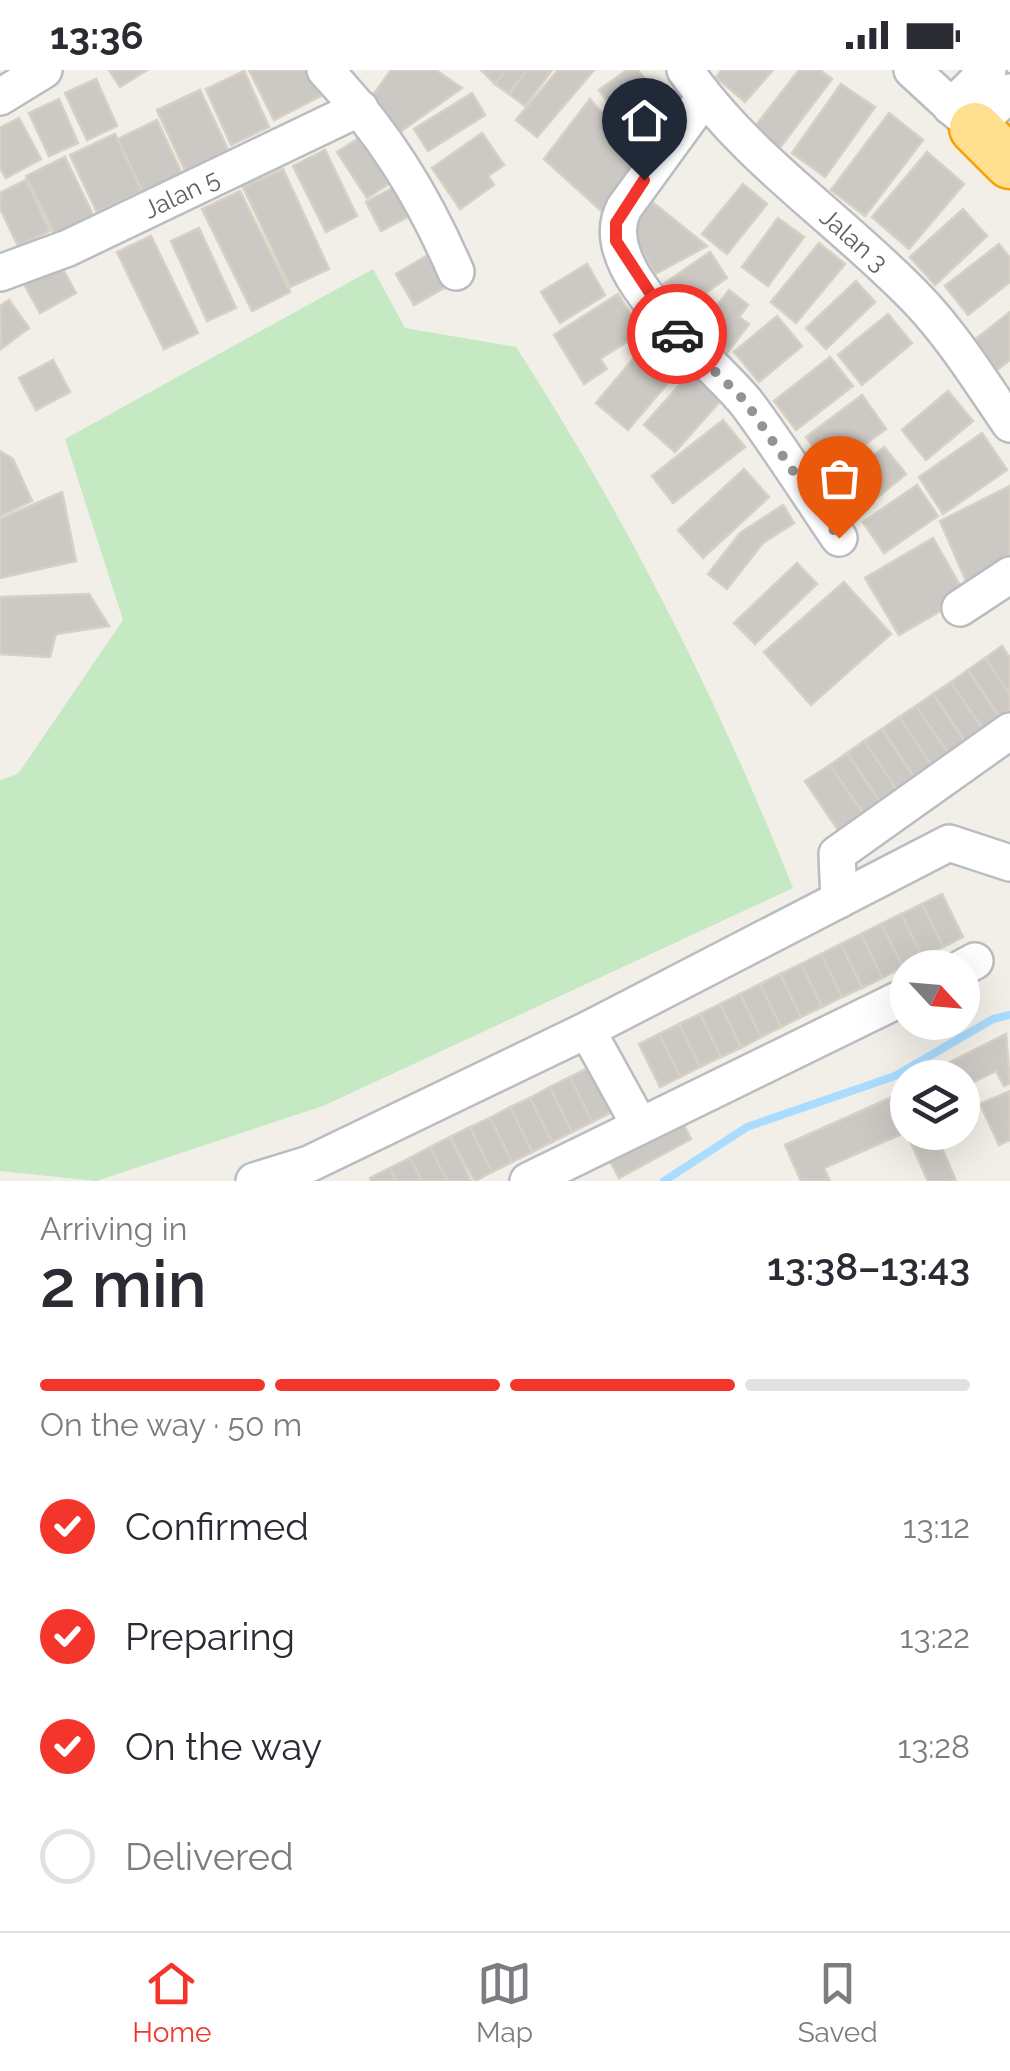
<!DOCTYPE html>
<html lang="en">
<head>
<meta charset="utf-8">
<style>
  body { margin:0; font-family:Raleway,sans-serif; background:#f7f7f7; color:#2b2b33; height:100vh; display:flex; flex-direction:column; font-size:38px; white-space:nowrap }
  * { box-sizing:border-box; margin:0 }
  p { font-size:32px; color:#7c7c81 }
  .icon { flex:none; width:55px; height:55px; fill:none; stroke:currentColor; stroke-width:2; stroke-linecap:round; stroke-linejoin:round }
  .map { position:relative; height:1111px; overflow:hidden }
  .panel { display:flex; flex-direction:column; background:#fff; flex:1 }
  .panel>* { flex:none }
  .needle { width:65px; rotate:116deg }
  .buttons { position:absolute; left:890px; top:880px; display:grid; gap:20px }
  .buttons a { display:grid; place-items:center; width:90px; height:90px; border-radius:50%; background:#fff; box-shadow:0 10px 40px #0002; font-size:50px }
  .pin { position:absolute; display:grid; place-items:center; width:85px; height:85px; color:#fff; margin:-102px -42px; border-radius:50% 50% 50% 0; rotate:-45deg; box-shadow:0 0 10px #0007 }
  .pin .icon { rotate:45deg }
  .courier { position:absolute; display:grid; place-items:center; width:100px; height:100px; margin:-50px; border:8px solid #f3352c; border-radius:50%; background:#fff; color:#222; box-shadow:0 2px 12px #0007 }
  .headline em { font-style:normal; font-weight:600 }
  .headline div { display:flex; flex-direction:column-reverse }
  .headline { display:flex; align-items:center; justify-content:space-between; height:170px; padding:0 40px }
  h1 { font-size:65px; font-weight:600; line-height:75px }
  .bar { display:grid; grid-template-columns:repeat(4,1fr); gap:15px 10px; align-content:center; height:120px; padding:0 40px }
  .bar i { height:12px; border-radius:8px; background:#e1e1e2 }
  .bar .on { background:#f3352c }
  .bar p { grid-column:span 4 }
  ol { padding:0 40px; list-style:none }
  li { display:flex; align-items:center; gap:30px; height:110px }
  li p { margin-inline-start:auto }
  li .icon { padding:10px; border-radius:50%; background:#f3352c; color:#fff; stroke-width:4 }
  li:last-child { color:#7c7c81 }
  li i { width:55px; height:55px; border:5px solid #e1e1e2; border-radius:50% }
  .status { display:flex; justify-content:space-between; align-items:center; height:70px; padding:0 50px; background:#fff; direction:ltr }
  .status svg { height:28px; fill:currentColor }
  .tabs { display:flex; justify-content:space-around; align-items:center; height:140px; border-top:2px solid #e1e1e2; background:#fff; font-size:28px; color:#7c7c81 }
  .tabs a { display:grid; justify-items:center; gap:5px }
  .tabs .on { color:#f3352c }
  .map>svg:first-child { display:block }
</style>
</head>
<body>
<div class="status"><b>13:36</b><svg viewBox="0 0 49 12"><path d="M0 12V9h3v3zM5 12V6h3v6zM10 12V3h3v9zM15 12V0h3v12zM26 1h20v11H26zM47 4h2v5h-2z"/></svg></div>
<div class="map">
<svg width="1010" height="1111" viewBox="0 0 1010 1111">
  <rect width="100%" height="100%" fill="#f1efe7"/>
  <path fill="#c4e9c3" d="M373,199L405,258L516,277C626,447 718,630 793,818L323,1036L96,1111L0,1101V710L18,704L123,550L65,369Z"/>
  <g fill="none" stroke-linecap="round" stroke-linejoin="round">
    <path stroke="#a9dcff" stroke-width="8" d="M664,1111L747,1057L895,1006L993,949L1010,945"/>
  </g>
  <g fill="#ccc9c4" stroke="#d6d0c5" stroke-width="2.5">
    <path d="M109,0H147L120,17Z"/>
    <path d="M249,0H308L321,26L274,50Z"/>
    <path d="M391,0H436L462,18L393,67L368,32Z"/>
    <path d="M481,0H506L495,14Z"/>
    <path d="M506,0H527L509,24L495,14Z"/>
    <path d="M527,0H552L525,36L509,24Z"/>
    <path d="M558,0H594L537,67L516,50Z"/>
    <path d="M627,0H638L667,40L633,66L599,20Z"/>
    <path d="M722,0H773L745,32L716,7Z"/>
    <path d="M799,0H820L832,9L779,79L753,59Z"/>
    <path d="M244,1L269,57L231,75L206,19Z"/>
    <path d="M96,9L117,56L87,70L65,23Z"/>
    <path d="M841,14L875,37L825,107L792,83Z"/>
    <path d="M200,20L231,86L188,107L157,40Z"/>
    <path d="M472,23L485,45L428,81L414,59Z"/>
    <path d="M59,29L78,73L49,86L29,43Z"/>
    <path d="M590,29L648,96L609,148L544,89Z"/>
    <path d="M889,43L923,70L865,146L831,120Z"/>
    <path d="M19,48L41,89L6,108L0,98V58Z"/>
    <path d="M157,50L184,108L145,127L118,69Z"/>
    <path d="M368,62L398,108L367,128L337,82Z"/>
    <path d="M482,63L504,95L488,106L494,115L460,139L432,98Z"/>
    <path d="M115,64L142,121L97,142L70,85Z"/>
    <path d="M325,80L357,146L326,162L293,96Z"/>
    <path d="M927,82L964,114L909,179L872,147Z"/>
    <path d="M65,87L93,145L55,165L26,106Z"/>
    <path d="M283,99L329,199L290,217L243,117Z"/>
    <path d="M26,110L50,161L18,176L0,138V123Z"/>
    <path d="M402,113L417,142L381,161L366,132Z"/>
    <path d="M743,114L767,134L727,184L702,164Z"/>
    <path d="M240,121L290,222L252,241L202,139Z"/>
    <path d="M651,131L707,176L655,204L630,158Z"/>
    <path d="M963,139L987,166L935,215L910,187Z"/>
    <path d="M778,148L804,167L768,216L742,197Z"/>
    <path d="M199,158L236,238L207,251L171,171Z"/>
    <path d="M151,166L198,263L164,279L117,182Z"/>
    <path d="M819,173L845,194L796,253L771,232Z"/>
    <path d="M999,174L1010,188V212L968,245L945,216Z"/>
    <path d="M433,182L451,214L414,235L396,204Z"/>
    <path d="M710,182L727,208L680,241L662,215Z"/>
    <path d="M60,194L76,223L40,243L24,214Z"/>
    <path d="M587,194L605,225L560,253L541,222Z"/>
    <path d="M856,211L875,232L826,279L806,258Z"/>
    <path d="M729,220L748,235L739,247L749,254L727,283L698,261Z"/>
    <path d="M618,224L642,262L600,289L607,299L584,314L554,265Z"/>
    <path d="M9,230L29,258L1,279L0,236Z"/>
    <path d="M1010,242V290L997,300L973,271Z"/>
    <path d="M888,244L912,273L862,315L838,285Z"/>
    <path d="M777,246L802,276L759,312L734,282Z"/>
    <path d="M645,275L677,302L628,360L596,333Z"/>
    <path d="M830,287L853,316L796,360L774,331Z"/>
    <path d="M53,290L70,322L36,340L19,308Z"/>
    <path d="M691,302L722,329L675,382L644,355Z"/>
    <path d="M948,321L973,351L926,390L902,360Z"/>
    <path d="M862,325L886,359L830,400L806,367Z"/>
    <path d="M723,350L745,377L673,433L652,406Z"/>
    <path d="M982,363L1007,400L943,444L919,407Z"/>
    <path d="M884,377L906,404L868,435L846,408Z"/>
    <path d="M0,381L13,389L32,431L0,446Z"/>
    <path d="M744,399L769,427L703,488L678,460Z"/>
    <path d="M917,415L938,446L884,483L863,452Z"/>
    <path d="M1010,416V500L973,527L940,451Z"/>
    <path d="M62,422L76,491L0,508V449Z"/>
    <path d="M783,435L794,453L763,473L727,519L708,504L740,463Z"/>
    <path d="M933,468L966,526L899,565L865,508Z"/>
    <path d="M797,493L817,514L755,574L734,553Z"/>
    <path d="M844,512L891,564L811,635L764,582Z"/>
    <path d="M89,524L109,556L56,564L50,587L0,584V527Z"/>
    <path d="M1002,576L1010,588V625L985,588Z"/>
    <path d="M985,588L1010,625V651L1005,655L968,600Z"/>
    <path d="M968,600L1005,655L988,667L951,612Z"/>
    <path d="M951,612L988,667L970,679L933,624Z"/>
    <path d="M933,624L970,679L953,690L916,636Z"/>
    <path d="M916,636L953,690L936,702L899,647Z"/>
    <path d="M899,647L936,702L919,714L882,659Z"/>
    <path d="M882,659L919,714L901,726L864,671Z"/>
    <path d="M864,671L901,726L884,738L847,683Z"/>
    <path d="M847,683L884,738L867,749L830,695Z"/>
    <path d="M830,695L867,749L842,766L805,711Z"/>
    <path d="M942,824L963,867L943,877L922,834Z"/>
    <path d="M922,834L943,877L923,888L901,844Z"/>
    <path d="M901,844L923,888L903,897L881,854Z"/>
    <path d="M881,854L903,897L882,908L861,864Z"/>
    <path d="M861,864L882,908L862,918L841,874Z"/>
    <path d="M841,874L862,918L842,927L821,884Z"/>
    <path d="M821,884L842,927L822,937L801,894Z"/>
    <path d="M801,894L822,937L801,947L780,904Z"/>
    <path d="M780,904L801,947L781,957L760,914Z"/>
    <path d="M760,914L781,957L761,967L740,924Z"/>
    <path d="M740,924L761,967L741,978L720,934Z"/>
    <path d="M720,934L741,978L721,987L700,944Z"/>
    <path d="M700,944L721,987L700,997L679,954Z"/>
    <path d="M679,954L700,997L680,1007L659,964Z"/>
    <path d="M659,964L680,1007L660,1017L639,974Z"/>
    <path d="M1006,964L1010,1013L1004,1016L996,1001L962,1018V1008H955L948,993Z"/>
    <path d="M590,997L612,1042L592,1052L570,1007Z"/>
    <path d="M570,1007L592,1052L572,1062L550,1017Z"/>
    <path d="M550,1017L572,1062L552,1072L530,1028Z"/>
    <path d="M908,1020V1062H935L956,1111H928L906,1062L824,1098L830,1111H801L785,1075Z"/>
    <path d="M1010,1021V1070L999,1075L980,1034Z"/>
    <path d="M530,1028L552,1072L532,1082L510,1037Z"/>
    <path d="M510,1037L532,1082L512,1092L490,1048Z"/>
    <path d="M490,1048L512,1092L492,1102L470,1057Z"/>
    <path d="M681,1050L691,1069L619,1108L609,1089Z"/>
    <path d="M470,1057L492,1102L475,1111L450,1067Z"/>
    <path d="M450,1067L471,1111H447L430,1077Z"/>
    <path d="M430,1077L447,1111H422L410,1088Z"/>
    <path d="M410,1088L422,1111H396L390,1098Z"/>
    <path d="M390,1098L396,1111H371L370,1108Z"/>
  </g>
  <g fill="none" stroke-linecap="round" stroke-linejoin="round">
    <defs>
      <g id="minor">
        <path d="M325,0C383,61 423,125 456,202"/>
        <path id="s1" d="M685,0C749,92 843,151 919,231C954,268 981,312 1010,354"/>
        <path d="M912,0L975,58L1010,22"/>
        <path d="M0,27L44,0"/>
        <path d="M704,28L624,138C591,202 713,289 748,335C780,378 809,424 839,468"/>
        <path d="M951,37L988,0"/>
        <path id="s2" d="M0,203L68,178L360,38"/>
        <path d="M960,538L1010,505"/>
        <path d="M839,830L837,784L1010,661"/>
        <path d="M962,898L975,891"/>
        <path d="M587,960L640,1056"/>
        <path d="M254,1111L309,1094L587,960L949,773L1010,793"/>
        <path d="M528,1111L908,925"/>
      </g>
      <path id="highway" d="M975,58L1010,93"/>
    </defs>
    <use href="#minor" stroke="#b9bdc1" stroke-width="40"/>
    <use href="#highway" stroke="#f8a200" stroke-width="55"/>
    <use href="#minor" stroke="#fff" stroke-width="35"/>
    <use href="#highway" stroke="#ffdf90" stroke-width="50"/>
  </g>
  <g fill="none" stroke-linecap="round" stroke-linejoin="round">
    <path stroke="#919494" stroke-width="10" stroke-dasharray="0 18" d="M677,264L745,331L839,468"/>
    <path stroke="#f3352c" stroke-width="12" d="M644,110L616,153V171L677,264"/>
  </g>
  <g text-anchor="middle" dominant-baseline="central" stroke-width="8" stroke-linejoin="round" paint-order="stroke">
    <g font-size="25" fill="#5e6368" stroke="#fff">
      <text stroke="none"><textPath href="#s2" startOffset="198">Jalan 5</textPath></text>
      <text stroke="none"><textPath href="#s1" startOffset="240">Jalan 3</textPath></text>
    </g>
  </g>
</svg>
<div class="buttons">
<a><svg class="needle" viewBox="-14 -14 28 28"><path d="M0-13l5 13h-10z" fill="#e53935"/><path d="M0 13l5-13h-10z" fill="#7c7c81"/></svg></a>
<a><svg class="icon" aria-label="layers" viewBox="0 0 24 24"><path d="M12 4l9 5-9 5-9-5zM3 14l9 5 9-5"/></svg></a>
</div>
<div class="pin" style="left:839px;top:468px;background:#ea580c"><svg class="icon" aria-label="bag" viewBox="0 0 24 24"><path d="M5 8h14l-1 12H6zM9 8a3 3 0 0 1 6 0"/></svg></div>
<div class="pin" style="left:644px;top:110px;background:#1f2937"><svg class="icon" aria-label="home" viewBox="0 0 24 24"><path d="M3 11l9-7 9 7M6 9v11h12V9"/></svg></div>
<div class="courier" style="left:677px;top:264px"><svg class="icon" aria-label="car" viewBox="0 0 24 24"><path d="M5 17H2v-5l4-1 3-4h7l3 4 3 1v5h-3M9 17h6M6 11h13"/><circle cx="7" cy="17" r="2"/><circle cx="17" cy="17" r="2"/></svg></div>
</div>
<section class="panel">
<div class="headline"><div><h1>2 min</h1><p>Arriving in</p></div><em>13:38–13:43</em></div>
<div class="bar"><i class="on"></i><i class="on"></i><i class="on"></i><i></i><p>On the way · 50 m</p></div>
<ol>
<li><svg class="icon" aria-label="check" viewBox="0 0 24 24"><path d="M5 12l5 5 9-10"/></svg>Confirmed<p>13:12</p></li>
<li><svg class="icon" aria-label="check" viewBox="0 0 24 24"><path d="M5 12l5 5 9-10"/></svg>Preparing<p>13:22</p></li>
<li><svg class="icon" aria-label="check" viewBox="0 0 24 24"><path d="M5 12l5 5 9-10"/></svg>On the way<p>13:28</p></li>
<li><i></i>Delivered</li>
</ol>
</section>
<nav class="tabs">
<a class="on"><svg class="icon" aria-label="home" viewBox="0 0 24 24"><path d="M3 11l9-7 9 7M6 9v11h12V9"/></svg>Home</a>
<a><svg class="icon" aria-label="map" viewBox="0 0 24 24"><path d="M3 6l6-2 6 2 6-2v14l-6 2-6-2-6 2zM9 4v14M15 6v14"/></svg>Map</a>
<a><svg class="icon" aria-label="saved" viewBox="0 0 24 24"><path d="M7 4h10v16l-5-4-5 4z"/></svg>Saved</a>
</nav>
</body>
</html>
